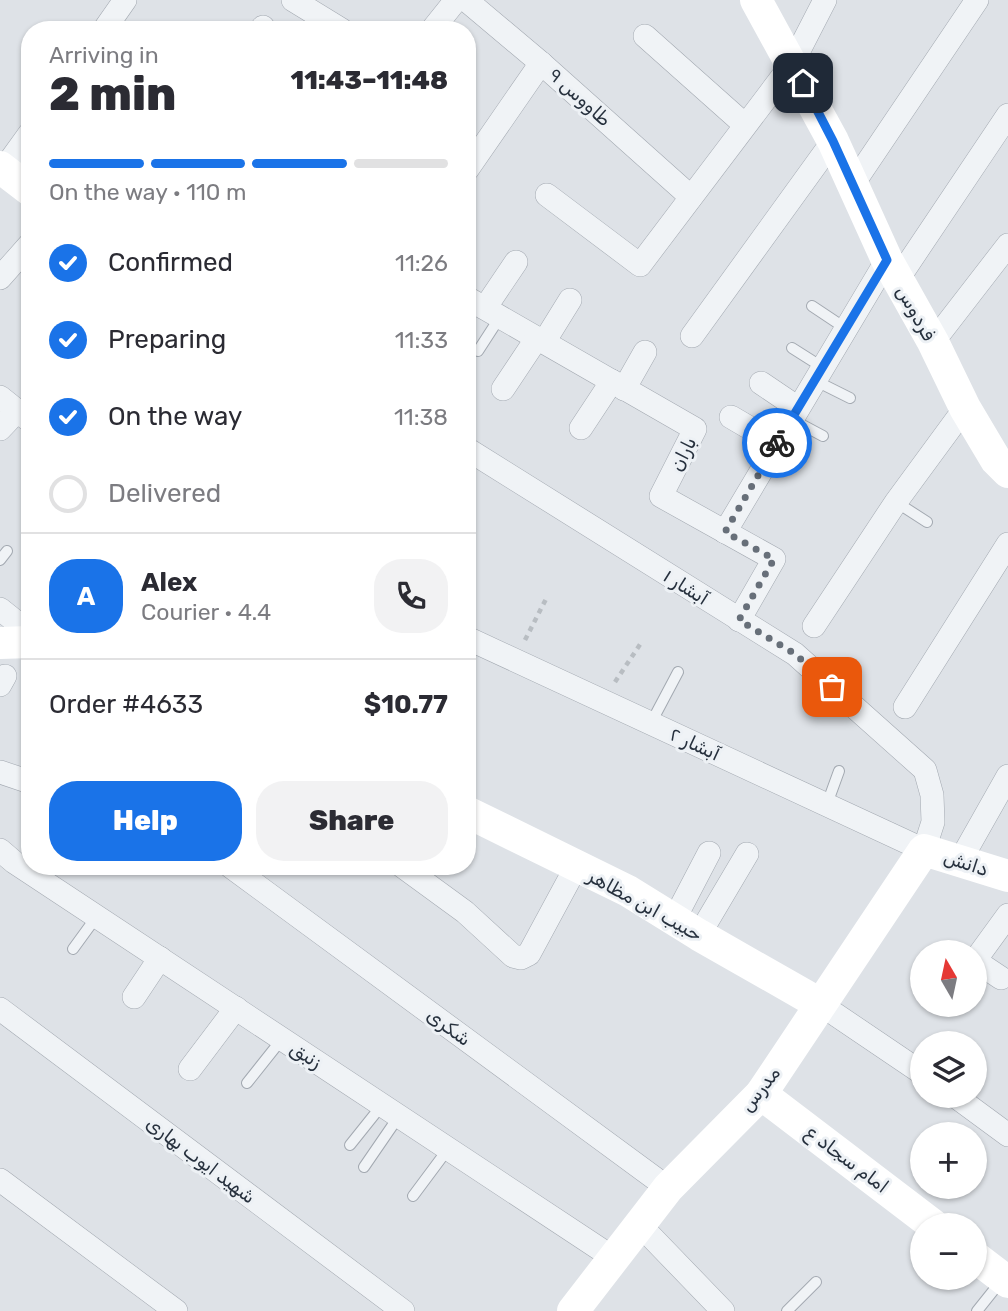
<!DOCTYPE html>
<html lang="en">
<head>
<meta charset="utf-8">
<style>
  body { margin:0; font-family:Rubik,"Noto Naskh Arabic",sans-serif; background:#f2f2f3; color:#2b2b33; height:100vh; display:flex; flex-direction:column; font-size:26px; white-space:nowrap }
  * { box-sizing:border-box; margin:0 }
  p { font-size:23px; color:#7c7c81 }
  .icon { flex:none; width:38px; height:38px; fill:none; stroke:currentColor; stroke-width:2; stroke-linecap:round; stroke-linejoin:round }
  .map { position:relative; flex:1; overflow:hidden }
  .drawer { position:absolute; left:21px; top:21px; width:455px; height:854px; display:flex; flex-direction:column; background:#fff; border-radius:28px; box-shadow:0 2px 5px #0004 }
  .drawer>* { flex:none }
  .needle { width:46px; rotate:351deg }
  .controls { position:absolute; left:910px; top:940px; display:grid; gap:14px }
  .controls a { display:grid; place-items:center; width:77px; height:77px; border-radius:50%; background:#fff; box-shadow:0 2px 5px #0004; font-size:35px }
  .pin { position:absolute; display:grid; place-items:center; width:60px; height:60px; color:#fff; margin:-30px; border-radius:14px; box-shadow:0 4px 10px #0006 }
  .courier { position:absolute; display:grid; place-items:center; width:70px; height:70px; margin:-35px; border:5px solid #1a73e8; border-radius:50%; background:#fff; color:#222; box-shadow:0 2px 9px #0007 }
  .overview em { font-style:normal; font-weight:800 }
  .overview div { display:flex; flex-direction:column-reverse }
  .overview { display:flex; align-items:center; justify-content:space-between; height:119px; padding:0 28px }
  h1 { font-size:46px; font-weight:800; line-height:52px }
  .bar { display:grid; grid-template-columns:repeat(4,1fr); gap:10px 7px; align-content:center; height:84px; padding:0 28px }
  .bar i { height:9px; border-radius:5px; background:#e1e1e2 }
  .bar .on { background:#1a73e8 }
  .bar p { grid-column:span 4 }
  .line { display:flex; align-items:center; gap:18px; padding:0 28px; border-top:2px solid #e1e1e2 }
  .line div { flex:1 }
  .round { display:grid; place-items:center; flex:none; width:74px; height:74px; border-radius:28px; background:#f2f2f3 }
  ol { padding:0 28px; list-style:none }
  li { display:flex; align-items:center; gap:21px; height:77px }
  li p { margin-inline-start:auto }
  li .icon { padding:7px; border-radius:50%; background:#1a73e8; color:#fff; stroke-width:4 }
  li:last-child { color:#7c7c81 }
  li i { width:38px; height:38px; border:4px solid #e1e1e2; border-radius:50% }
  .action { display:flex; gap:14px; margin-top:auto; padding:14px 28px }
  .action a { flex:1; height:80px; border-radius:28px; background:#1a73e8; color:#fff; font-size:28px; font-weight:800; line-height:80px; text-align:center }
  .action a+a { background:#f2f2f3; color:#2b2b33 }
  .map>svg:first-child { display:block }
</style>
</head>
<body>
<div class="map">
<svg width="1008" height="1311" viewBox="0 0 1008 1311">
  <rect width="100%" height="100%" fill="#dee2e7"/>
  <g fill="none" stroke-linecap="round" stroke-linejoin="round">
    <defs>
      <g id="lane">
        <path d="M812,306L845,328"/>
        <path d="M467,319L478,304"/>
        <path d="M792,348L822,367"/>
        <path d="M478,351L500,317"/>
        <path d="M814,380L850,398"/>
        <path d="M791,419L823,436"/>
        <path d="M896,502L927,522"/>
        <path d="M0,560L7,551"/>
        <path d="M651,723L678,672"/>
        <path d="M827,804L839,771"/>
        <path d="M73,949L97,916"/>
        <path d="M247,1083L282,1039"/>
        <path d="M350,1145L382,1105"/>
        <path d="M364,1167L399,1116"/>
        <path d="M413,1196L448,1149"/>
        <path d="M787,1311L816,1282"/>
        <path d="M977,1311L1001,1281"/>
      </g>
      <g id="street">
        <path d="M293,0L342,30"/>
        <path d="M466,0L541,63L691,197"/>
        <path d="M104,30L125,0"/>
        <path d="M261,30L263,27"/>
        <path d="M432,30L456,0"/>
        <path d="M645,36L745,125"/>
        <path d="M4,169L30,133"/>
        <path d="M467,170L541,63"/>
        <path d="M853,184L977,0"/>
        <path d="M547,195L640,265L792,64L825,0"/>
        <path d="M0,278L30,244"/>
        <path d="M898,279L1008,115"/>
        <path d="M467,298L695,429L661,496L774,559L739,620"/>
        <path d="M485,308L516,262"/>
        <path d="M692,336L833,141"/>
        <path d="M544,342L570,300"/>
        <path d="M933,342L1008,245"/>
        <path d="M761,383L798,408"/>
        <path d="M503,389L537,338"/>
        <path d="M624,389L645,352"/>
        <path d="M0,397L30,421"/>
        <path d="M731,417L777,444"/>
        <path d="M581,428L612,381"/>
        <path d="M0,429L17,411"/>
        <path d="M467,449L795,654L925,770L932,795L933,822L924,850L467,638"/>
        <path d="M725,532L887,260"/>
        <path d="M0,609L30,633"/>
        <path d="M814,626L896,502L965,408"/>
        <path d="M0,685L5,676"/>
        <path d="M905,707L1008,544"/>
        <path d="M0,772L30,782"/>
        <path d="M0,850L14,862L615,1259"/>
        <path d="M960,861L1008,776"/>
        <path d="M230,866L668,1188"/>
        <path d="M402,866L465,912L513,956L521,958L529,954L576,867"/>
        <path d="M674,920L709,853"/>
        <path d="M699,935L747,854"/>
        <path d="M1001,978L977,962L976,959L1008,915"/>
        <path d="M134,997L160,958"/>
        <path d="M820,1004L922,1073"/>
        <path d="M0,1009L403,1311"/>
        <path d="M190,1069L236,1008"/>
        <path d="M955,1096L1008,1135"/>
        <path d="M0,1180L176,1311"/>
        <path d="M640,1225L723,1311"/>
      </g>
    </defs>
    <use href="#lane" stroke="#a3a9b1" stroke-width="12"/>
    <use href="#street" stroke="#a3a9b1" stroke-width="24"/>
    <g stroke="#b8bdc2" stroke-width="4.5" stroke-dasharray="5 5" stroke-linecap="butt">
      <path d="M525,640L546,599"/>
      <path d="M615,682L641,643"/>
    </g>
    <use href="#lane" stroke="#f0f3f6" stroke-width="10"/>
    <use href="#street" stroke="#f0f3f6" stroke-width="23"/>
    <g stroke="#fff" stroke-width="32">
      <path d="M756,0L833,141L887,260L933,342L965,408L996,460L1008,472"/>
      <path d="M0,167L30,190"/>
      <path d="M0,643L30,642"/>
      <path d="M467,812L628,891L699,935L820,1004"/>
      <path d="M761,1094L933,1225"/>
      <path d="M975,1257L1008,1282"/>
      <path d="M573,1311L668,1188L761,1094L924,850L1008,876"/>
    </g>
  </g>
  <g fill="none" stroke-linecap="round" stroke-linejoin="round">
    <path stroke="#676f79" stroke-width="7" stroke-dasharray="0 12.6" d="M777,443L725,532L774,559L739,620L795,654L832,687"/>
    <path stroke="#1a73e8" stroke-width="9" d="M777,443L887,260L833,141L803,83"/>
  </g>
  <g text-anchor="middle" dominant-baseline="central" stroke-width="6" stroke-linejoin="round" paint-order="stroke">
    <g font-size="19" fill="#27313e" stroke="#edf1f5">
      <text transform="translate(580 97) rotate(42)">طاووس ۹</text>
      <text transform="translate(916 313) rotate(61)">فردوس</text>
      <text transform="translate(683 454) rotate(-63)">باران</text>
      <text transform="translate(686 587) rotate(32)">آبشار ۱</text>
      <text transform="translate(695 744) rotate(25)">آبشار ۲</text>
      <text transform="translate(966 863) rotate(18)">دانش</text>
      <text transform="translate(645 905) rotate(29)">حبیب ابن مظاهر</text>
      <text transform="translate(449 1027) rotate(36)">شکری</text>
      <text transform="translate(306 1055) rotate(33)">زنبق</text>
      <text transform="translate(760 1089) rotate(-51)">مدرس</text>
      <text transform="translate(847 1159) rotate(37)">امام سجاد ع</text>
      <text transform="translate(201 1160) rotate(37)">شهید ایوب بهاری</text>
    </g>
  </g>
</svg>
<div class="controls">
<a><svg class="needle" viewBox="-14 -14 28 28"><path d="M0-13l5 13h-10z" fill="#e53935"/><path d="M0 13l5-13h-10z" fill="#7c7c81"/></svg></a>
<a><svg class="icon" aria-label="layers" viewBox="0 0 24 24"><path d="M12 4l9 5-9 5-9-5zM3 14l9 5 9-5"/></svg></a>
<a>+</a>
<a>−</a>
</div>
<div class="pin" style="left:832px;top:687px;background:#ea580c"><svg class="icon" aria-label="bag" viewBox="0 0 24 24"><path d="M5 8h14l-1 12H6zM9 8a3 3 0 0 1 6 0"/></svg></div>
<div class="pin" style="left:803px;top:83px;background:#1f2937"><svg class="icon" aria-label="home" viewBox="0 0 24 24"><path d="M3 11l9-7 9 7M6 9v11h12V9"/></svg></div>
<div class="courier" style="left:777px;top:443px"><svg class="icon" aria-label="bike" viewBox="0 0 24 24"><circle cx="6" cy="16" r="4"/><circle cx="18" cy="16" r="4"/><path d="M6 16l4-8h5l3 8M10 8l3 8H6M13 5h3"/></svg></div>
<section class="drawer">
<div class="overview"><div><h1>2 min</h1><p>Arriving in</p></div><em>11:43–11:48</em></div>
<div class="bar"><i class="on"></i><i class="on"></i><i class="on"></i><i></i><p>On the way · 110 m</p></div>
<ol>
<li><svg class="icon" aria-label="check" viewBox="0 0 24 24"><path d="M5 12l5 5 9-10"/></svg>Confirmed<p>11:26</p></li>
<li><svg class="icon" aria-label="check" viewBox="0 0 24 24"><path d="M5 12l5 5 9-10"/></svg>Preparing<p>11:33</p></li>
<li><svg class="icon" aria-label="check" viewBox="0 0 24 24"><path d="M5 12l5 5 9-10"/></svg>On the way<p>11:38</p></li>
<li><i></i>Delivered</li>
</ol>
<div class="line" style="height:126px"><b class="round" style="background:#1a73e8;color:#fff">A</b><div><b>Alex</b><p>Courier · 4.4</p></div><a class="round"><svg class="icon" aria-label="phone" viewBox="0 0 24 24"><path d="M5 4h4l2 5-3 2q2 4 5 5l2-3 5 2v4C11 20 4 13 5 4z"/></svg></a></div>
<div class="line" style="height:91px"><div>Order #4633</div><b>$10.77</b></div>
<div class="action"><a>Help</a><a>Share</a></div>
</section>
</div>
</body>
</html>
